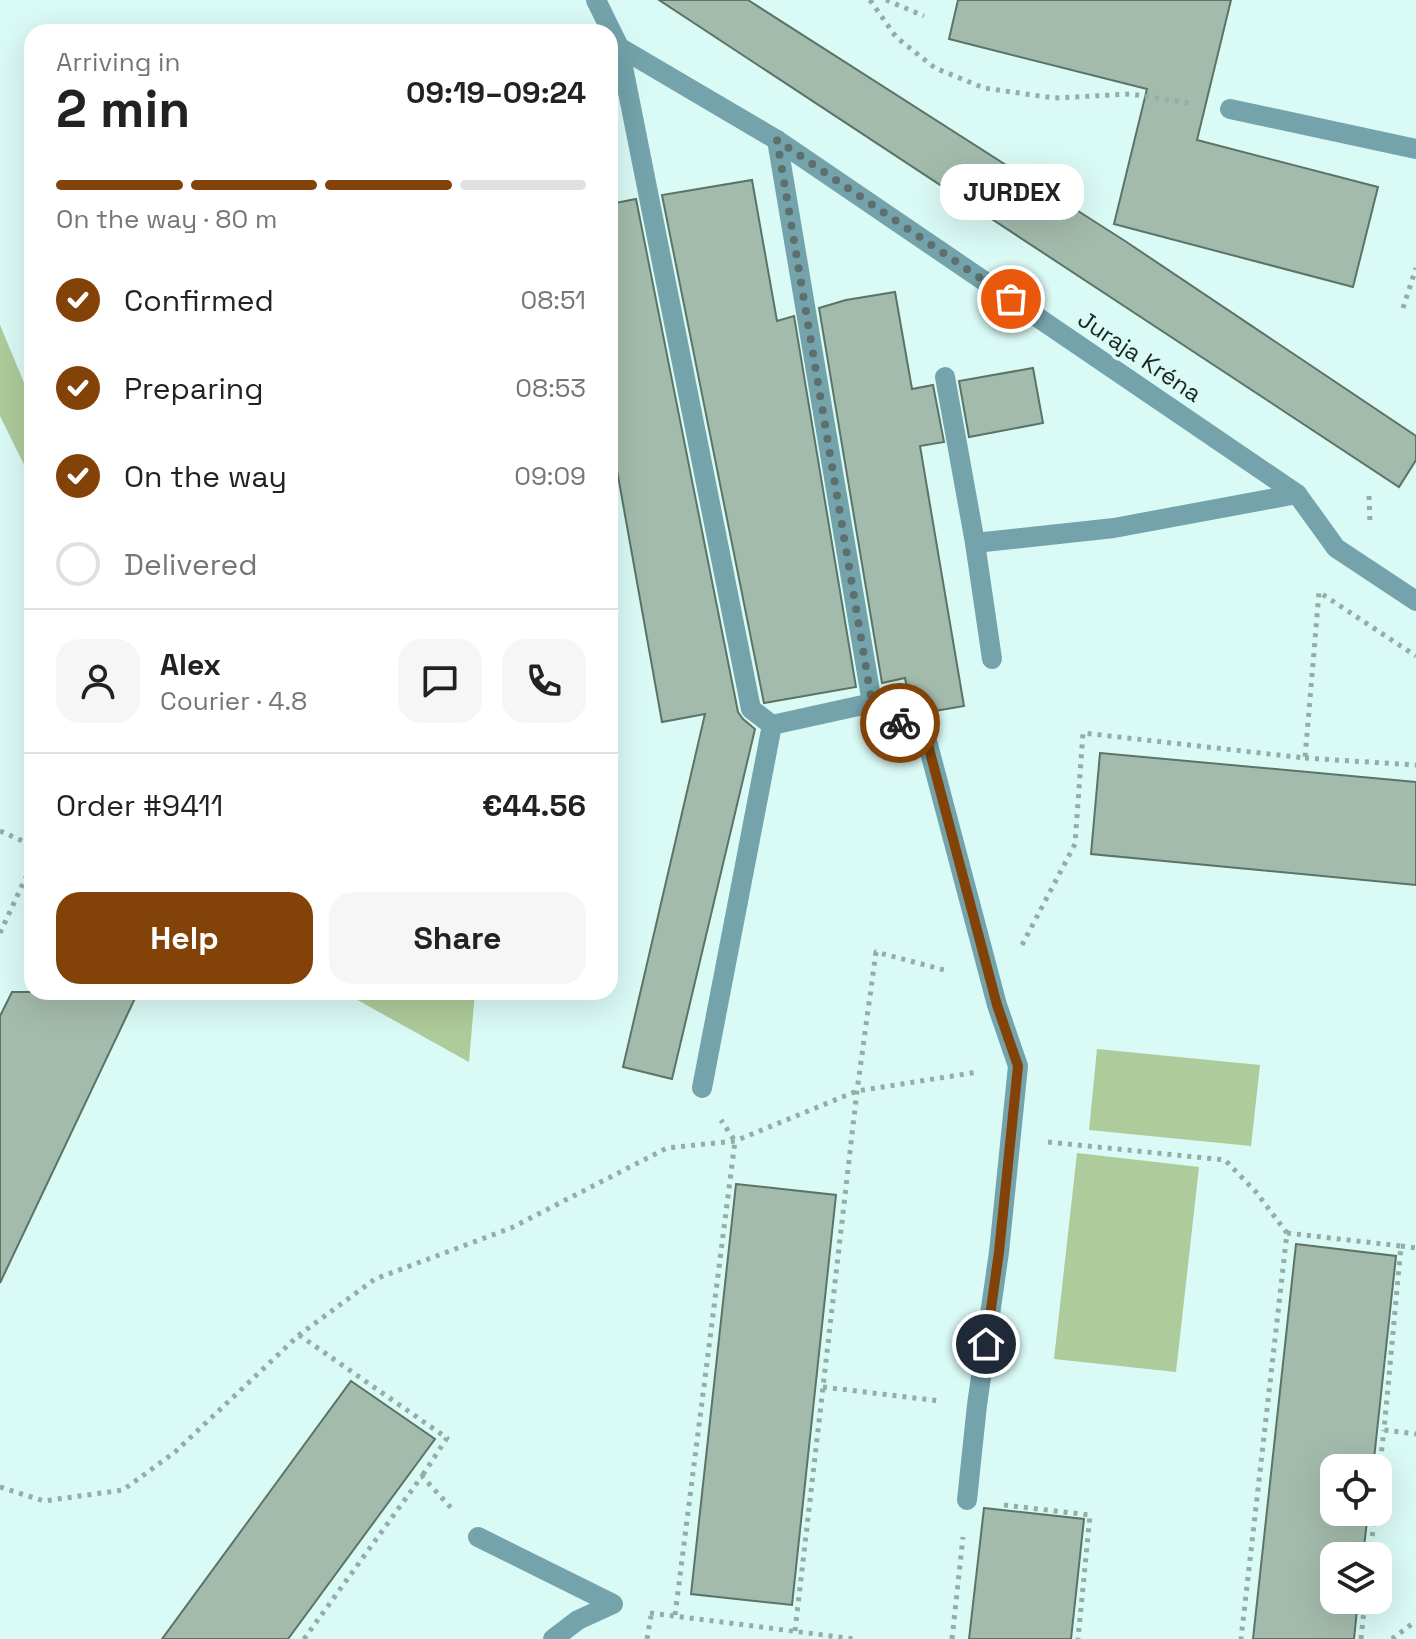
<!DOCTYPE html>
<html lang="en">
<head>
<meta charset="utf-8">
<style>
  body { margin:0; font-family:"Space Grotesk",sans-serif; background:#f6f6f6; color:#222; height:100vh; display:flex; flex-direction:column; font-size:30px; white-space:nowrap }
  * { box-sizing:border-box; margin:0 }
  p { font-size:26px; color:#767676 }
  .icon { flex:none; width:44px; height:44px; fill:none; stroke:currentColor; stroke-width:2; stroke-linecap:round; stroke-linejoin:round }
  .map { position:relative; flex:1; overflow:hidden }
  .side { position:absolute; left:24px; top:24px; width:594px; height:976px; display:flex; flex-direction:column; background:#fff; border-radius:24px; box-shadow:0 8px 32px #0002 }
  .side>* { flex:none }
  .fabs { position:absolute; left:1320px; top:1454px; display:grid; gap:16px }
  .fabs a { display:grid; place-items:center; width:72px; height:72px; border-radius:16px; background:#fff; box-shadow:0 8px 32px #0002; font-size:40px }
  .pin { position:absolute; display:grid; place-items:center; width:68px; height:68px; color:#fff; margin:-34px; border:4px solid #fff; border-radius:50%; box-shadow:0 2px 8px #0007 }
  .courier { position:absolute; display:grid; place-items:center; width:80px; height:80px; margin:-40px; border:6px solid #834308; border-radius:50%; background:#fff; color:#222; box-shadow:0 2px 10px #0007 }
  .bubble { position:absolute; height:56px; border-radius:24px; background:#fff; box-shadow:0 8px 32px #0002; font-size:26px; font-weight:700; line-height:56px; text-align:center }
  .head em { font-style:normal; font-weight:700 }
  .head div { display:flex; flex-direction:column-reverse }
  .head { display:flex; align-items:center; justify-content:space-between; height:136px; padding:0 32px }
  h1 { font-size:52px; font-weight:700; line-height:60px }
  .bar { display:grid; grid-template-columns:repeat(4,1fr); gap:12px 8px; align-content:center; height:96px; padding:0 32px }
  .bar i { height:10px; border-radius:6px; background:#e0e0e0 }
  .bar .on { background:#834308 }
  .bar p { grid-column:span 4 }
  .line { display:flex; align-items:center; gap:20px; padding:0 32px; border-top:2px solid #e0e0e0 }
  .line div { flex:1 }
  .round { display:grid; place-items:center; flex:none; width:84px; height:84px; border-radius:24px; background:#f6f6f6 }
  ol { padding:0 32px; list-style:none }
  li { display:flex; align-items:center; gap:24px; height:88px }
  li p { margin-inline-start:auto }
  li .icon { padding:8px; border-radius:50%; background:#834308; color:#fff; stroke-width:4 }
  li:last-child { color:#767676 }
  li i { width:44px; height:44px; border:4px solid #e0e0e0; border-radius:50% }
  .button { display:flex; gap:16px; margin-top:auto; padding:16px 32px }
  .button a { flex:1; height:92px; border-radius:24px; background:#834308; color:#fff; font-size:32px; font-weight:700; line-height:92px; text-align:center }
  .button a+a { background:#f6f6f6; color:#222 }
  .map>svg:first-child { display:block }
</style>
</head>
<body>
<div class="map">
<svg width="1416" height="1639" viewBox="0 0 1416 1639">
  <rect width="100%" height="100%" fill="#dafaf5"/>
  <g fill="#aecb9b">
    <path d="M0,325L32,402V481L0,416Z"/>
    <path d="M343,992H475L469,1062Z"/>
    <path d="M1097,1049L1260,1065L1251,1146L1089,1130Z"/>
    <path d="M1077,1153L1199,1167L1176,1372L1054,1359Z"/>
  </g>
  <g fill="#a3bbad" stroke="#5c7366" stroke-width="2">
    <path d="M659,0H748L1125,241L1416,436V460L1399,487Z"/>
    <path d="M958,0H1231L1197,140L1378,187L1353,287L1114,224L1147,89L949,39Z"/>
    <path d="M752,180L777,321L794,316L856,687L764,703L662,195Z"/>
    <path d="M636,199L738,712L743,719L755,729L672,1079L623,1067L705,714L662,722L610,431V204Z"/>
    <path d="M895,292L912,389L933,385L944,442L920,446L964,706L912,715L905,678L882,683L819,308L846,300Z"/>
    <path d="M1033,368L1043,423L969,437L959,381Z"/>
    <path d="M1100,753L1416,782V885L1091,854Z"/>
    <path d="M12,992H138L0,1283V1016Z"/>
    <path d="M736,1184L836,1195L792,1605L691,1594Z"/>
    <path d="M1296,1244L1396,1256L1373,1468H1334V1512H1368L1363,1556H1334V1600H1358L1354,1639H1253Z"/>
    <path d="M351,1381L435,1439L288,1639H162Z"/>
    <path d="M984,1508L1084,1519L1071,1639H969Z"/>
  </g>
  <g fill="none" stroke-linecap="round" stroke-linejoin="round">
    <g stroke="#94ada9" stroke-width="5" stroke-dasharray="4 6" stroke-linecap="butt">
      <path d="M870,0L896,37L935,68L984,88L1054,98L1131,94L1194,104"/>
      <path d="M886,0L924,16"/>
      <path d="M1403,308L1416,268"/>
      <path d="M1369,496L1370,524"/>
      <path d="M1305,758L1416,765"/>
      <path d="M0,831L32,845"/>
      <path d="M0,933L32,864"/>
      <path d="M1022,945L1075,844L1083,733L1305,758L1319,592L1416,656"/>
      <path d="M1048,1142L1225,1160L1256,1192L1287,1233L1241,1639"/>
      <path d="M1287,1233L1401,1246L1384,1430L1416,1434"/>
      <path d="M1401,1246L1416,1248"/>
      <path d="M299,1335L447,1438L422,1476"/>
      <path d="M823,1387L940,1401"/>
      <path d="M1378,1481L1384,1430"/>
      <path d="M0,1487L44,1501L123,1490L175,1452L299,1335L375,1279L511,1228L667,1148L735,1141L857,1091L978,1072"/>
      <path d="M1004,1505L1090,1515L1078,1639"/>
      <path d="M1370,1556L1375,1512"/>
      <path d="M650,1613L855,1639"/>
      <path d="M675,1615L735,1141L721,1120"/>
      <path d="M795,1631L857,1091L876,952L948,971"/>
      <path d="M304,1639L422,1476L452,1509"/>
      <path d="M647,1639L651,1616"/>
      <path d="M952,1639L963,1537"/>
      <path d="M1361,1639L1365,1600"/>
      <path d="M1392,1639L1416,1621"/>
    </g>
    <g stroke="#74a3ac" stroke-width="20">
      <path d="M596,0L619,47L777,140L1297,494L1336,548L1416,601"/>
      <path d="M619,47L751,709L772,725"/>
      <path d="M1230,109L1416,149"/>
      <path d="M945,377L975,543L1114,528L1297,494"/>
      <path d="M975,543L992,659"/>
      <path d="M872,703L927,741L997,1005L1018,1066L999,1252L977,1405L967,1500"/>
      <path d="M702,1088L772,725L872,703L777,140"/>
      <path d="M478,1537L613,1604L578,1620L553,1639"/>
    </g>
  </g>
  <g fill="none" stroke-linecap="round" stroke-linejoin="round">
    <path stroke="#5d706d" stroke-width="8" stroke-dasharray="0 14.4" d="M900,723L872,703L777,140L1011,299"/>
    <path stroke="#834308" stroke-width="10" d="M900,723L927,741L997,1005L1018,1066L999,1252L986,1344"/>
  </g>
  <g text-anchor="middle" dominant-baseline="central" stroke-width="7" stroke-linejoin="round" paint-order="stroke">
    <g font-size="24" fill="#1a2624" stroke="#dafaf5">
      <text transform="translate(1140 356) rotate(34)">Juraja Kréna</text>
    </g>
  </g>
</svg>
<div class="fabs">
<a><svg class="icon" aria-label="locate" viewBox="0 0 24 24"><circle cx="12" cy="12" r="6"/><path d="M12 2v4M12 18v4M2 12h4M18 12h4"/></svg></a>
<a><svg class="icon" aria-label="layers" viewBox="0 0 24 24"><path d="M12 4l9 5-9 5-9-5zM3 14l9 5 9-5"/></svg></a>
</div>
<div class="pin" style="left:1011px;top:299px;background:#ea580c"><svg class="icon" aria-label="bag" viewBox="0 0 24 24"><path d="M5 8h14l-1 12H6zM9 8a3 3 0 0 1 6 0"/></svg></div>
<div class="pin" style="left:986px;top:1344px;background:#1f2937"><svg class="icon" aria-label="home" viewBox="0 0 24 24"><path d="M3 11l9-7 9 7M6 9v11h12V9"/></svg></div>
<div class="courier" style="left:900px;top:723px"><svg class="icon" aria-label="bike" viewBox="0 0 24 24"><circle cx="6" cy="16" r="4"/><circle cx="18" cy="16" r="4"/><path d="M6 16l4-8h5l3 8M10 8l3 8H6M13 5h3"/></svg></div>
<div class="bubble" style="left:940px;top:164px;width:144px">JURDEX</div>
<section class="side">
<div class="head"><div><h1>2 min</h1><p>Arriving in</p></div><em>09:19–09:24</em></div>
<div class="bar"><i class="on"></i><i class="on"></i><i class="on"></i><i></i><p>On the way · 80 m</p></div>
<ol>
<li><svg class="icon" aria-label="check" viewBox="0 0 24 24"><path d="M5 12l5 5 9-10"/></svg>Confirmed<p>08:51</p></li>
<li><svg class="icon" aria-label="check" viewBox="0 0 24 24"><path d="M5 12l5 5 9-10"/></svg>Preparing<p>08:53</p></li>
<li><svg class="icon" aria-label="check" viewBox="0 0 24 24"><path d="M5 12l5 5 9-10"/></svg>On the way<p>09:09</p></li>
<li><i></i>Delivered</li>
</ol>
<div class="line" style="height:144px"><a class="round"><svg class="icon" aria-label="person" viewBox="0 0 24 24"><circle cx="12" cy="8" r="4"/><path d="M4 21q1-7 8-7t8 7"/></svg></a><div><b>Alex</b><p>Courier · 4.8</p></div><a class="round"><svg class="icon" aria-label="chat" viewBox="0 0 24 24"><path d="M4 5h16v11H9l-5 4z"/></svg></a><a class="round"><svg class="icon" aria-label="phone" viewBox="0 0 24 24"><path d="M5 4h4l2 5-3 2q2 4 5 5l2-3 5 2v4C11 20 4 13 5 4z"/></svg></a></div>
<div class="line" style="height:104px"><div>Order #9411</div><b>€44.56</b></div>
<div class="button"><a>Help</a><a>Share</a></div>
</section>
</div>
</body>
</html>
